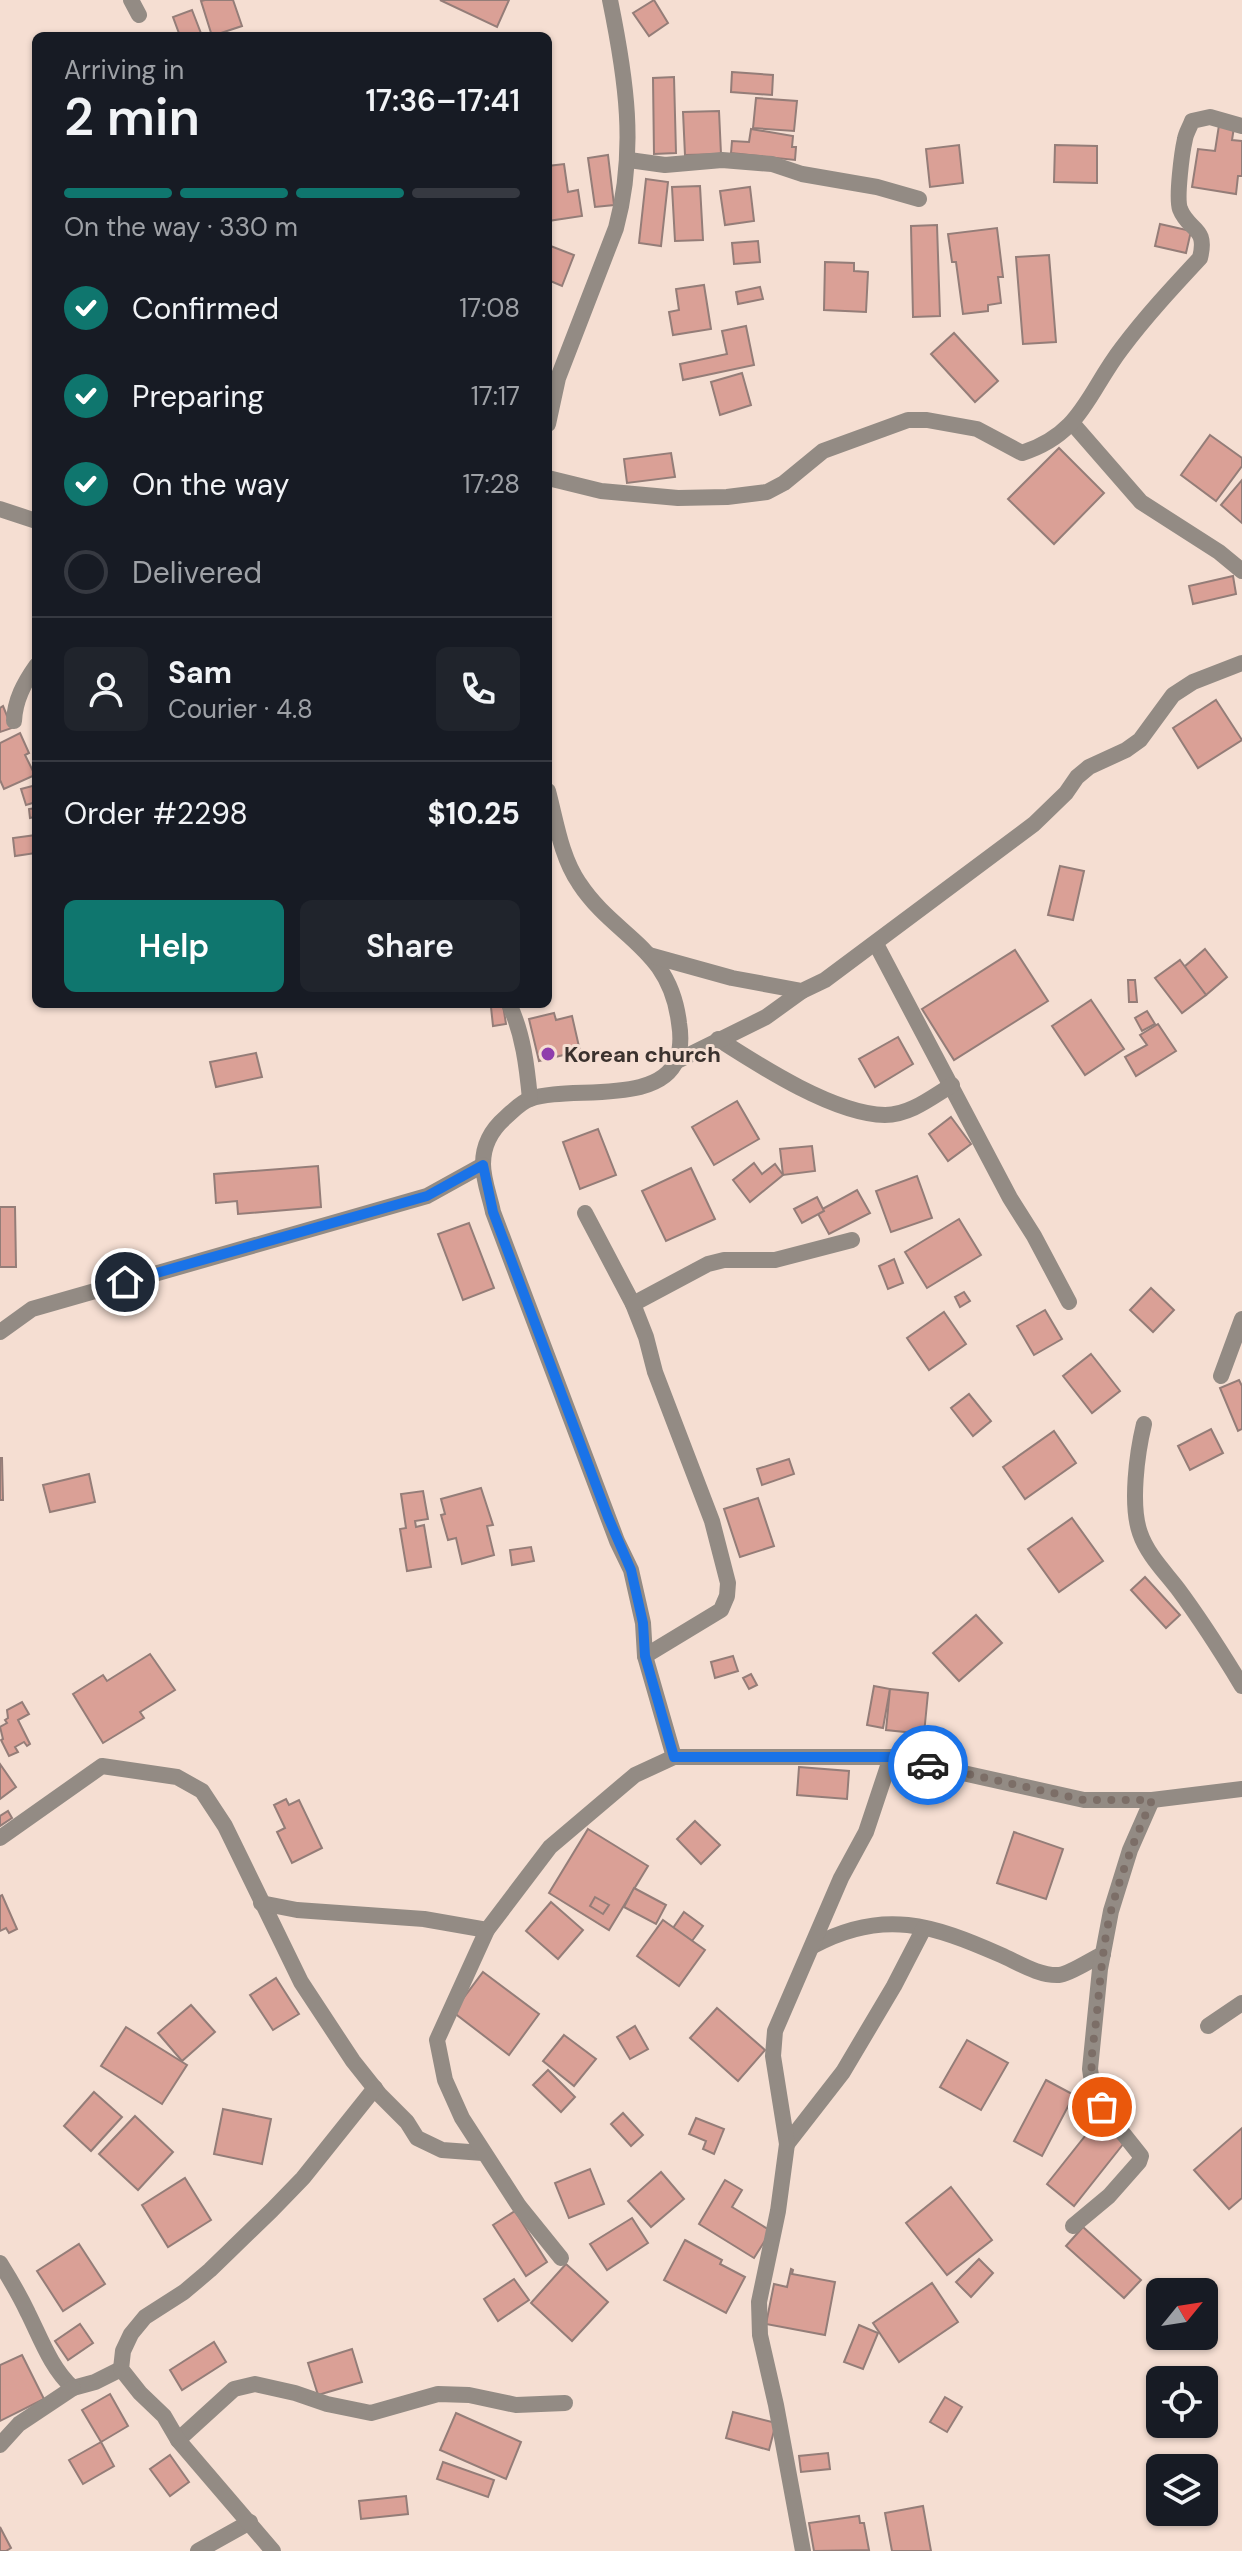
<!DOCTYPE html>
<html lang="en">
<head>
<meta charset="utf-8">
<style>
  body { margin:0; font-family:"DM Sans",sans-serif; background:#20242c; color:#f1f3f6; height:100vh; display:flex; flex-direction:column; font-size:30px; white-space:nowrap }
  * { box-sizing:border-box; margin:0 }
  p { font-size:26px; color:#9ea1a6 }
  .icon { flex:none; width:44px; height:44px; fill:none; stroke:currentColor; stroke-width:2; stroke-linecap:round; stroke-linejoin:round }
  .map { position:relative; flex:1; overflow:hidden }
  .side { position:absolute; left:32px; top:32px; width:520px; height:976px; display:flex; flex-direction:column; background:#171b24; border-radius:12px; box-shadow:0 2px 6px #0004 }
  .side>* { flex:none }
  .needle { width:52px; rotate:60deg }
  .tools { position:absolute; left:1146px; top:2278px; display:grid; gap:16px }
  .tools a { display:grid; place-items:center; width:72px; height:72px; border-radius:12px; background:#171b24; box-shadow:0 2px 6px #0004; font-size:40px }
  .pin { position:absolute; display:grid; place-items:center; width:68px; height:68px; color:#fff; margin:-34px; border:4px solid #fff; border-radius:50%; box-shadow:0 2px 8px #0007 }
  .courier { position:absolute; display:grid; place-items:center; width:80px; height:80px; margin:-40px; border:6px solid #1a73e8; border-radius:50%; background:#fff; color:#222; box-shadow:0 2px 10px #0007 }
  .headline em { font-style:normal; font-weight:600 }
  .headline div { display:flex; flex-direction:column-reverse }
  .headline { display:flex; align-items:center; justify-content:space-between; height:136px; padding:0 32px }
  h1 { font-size:52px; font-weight:600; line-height:60px }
  .bar { display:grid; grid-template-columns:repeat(4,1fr); gap:12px 8px; align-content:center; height:96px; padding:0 32px }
  .bar i { height:10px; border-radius:6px; background:#363941 }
  .bar .active { background:#0f766e }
  .bar p { grid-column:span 4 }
  .line { display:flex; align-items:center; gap:20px; padding:0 32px; border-top:2px solid #363941 }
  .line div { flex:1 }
  .round { display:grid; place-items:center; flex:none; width:84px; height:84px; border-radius:12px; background:#20242c }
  ol { padding:0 32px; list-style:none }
  li { display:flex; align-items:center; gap:24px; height:88px }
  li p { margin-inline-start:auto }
  li .icon { padding:8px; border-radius:50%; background:#0f766e; color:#fff; stroke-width:4 }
  li:last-child { color:#9ea1a6 }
  li i { width:44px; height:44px; border:4px solid #363941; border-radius:50% }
  .cta { display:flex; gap:16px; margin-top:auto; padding:16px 32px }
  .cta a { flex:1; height:92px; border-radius:12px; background:#0f766e; color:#fff; font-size:32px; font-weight:600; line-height:92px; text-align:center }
  .cta a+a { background:#20242c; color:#f1f3f6 }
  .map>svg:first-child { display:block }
</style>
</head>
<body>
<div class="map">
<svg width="1242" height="2551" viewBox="0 0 1242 2551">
  <rect width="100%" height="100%" fill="#f5ded2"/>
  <g fill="#daa096" stroke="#947d78" stroke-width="2">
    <path d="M205,0H233L242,26L212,36L201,1Z"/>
    <path d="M440,0H509L497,27Z"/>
    <path d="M654,0L668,23L649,36L633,13Z"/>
    <path d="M192,10L202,36H180L173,17Z"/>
    <path d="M732,72L773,75L772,95L731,92Z"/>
    <path d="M674,77L676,153L654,154L653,78Z"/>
    <path d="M756,98L797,101L794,131L753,128Z"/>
    <path d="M719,111L721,154L685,155L683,112Z"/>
    <path d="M1219,125L1234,127L1232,140L1242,141V176H1238L1236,194L1192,187L1198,149L1215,151Z"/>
    <path d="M751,129L793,136L792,147H796L795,160L731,153L732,141L749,142Z"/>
    <path d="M959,145L963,183L930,187L926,149Z"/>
    <path d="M1055,145L1097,146V183L1054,182Z"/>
    <path d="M608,155L614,205L595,207L588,158Z"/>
    <path d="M564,164L568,192L578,190L582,216L548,221V166Z"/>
    <path d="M646,179L668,182L661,246L639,243Z"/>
    <path d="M700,186L703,240L675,241L672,187Z"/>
    <path d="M750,187L754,221L725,225L720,191Z"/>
    <path d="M1160,224L1191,231L1186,253L1155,246Z"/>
    <path d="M937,225L940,316L913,317L911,226Z"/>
    <path d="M997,228L1003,277H998L1001,303L988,305V311L963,314L956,262H952L948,234Z"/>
    <path d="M758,241L760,262L734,264L732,243Z"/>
    <path d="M548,245L574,255L562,286L548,280Z"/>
    <path d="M1049,255L1056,342L1023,344L1016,257Z"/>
    <path d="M825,262L854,263V271L868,272L866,312L824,310Z"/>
    <path d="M704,285L711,329L673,335L669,312L679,310L676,289Z"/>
    <path d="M760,287L763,299L738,304L736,292Z"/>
    <path d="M746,326L754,365L683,380L680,364L727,354L722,331Z"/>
    <path d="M954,333L998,381L975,402L931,354Z"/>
    <path d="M742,373L751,405L720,415L711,382Z"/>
    <path d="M1210,435L1242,458V466L1216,501L1181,475Z"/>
    <path d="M1059,448L1104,493L1054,544L1008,499Z"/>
    <path d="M671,453L675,477L627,483L624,459Z"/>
    <path d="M1242,480V523L1221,505Z"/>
    <path d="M1233,576L1236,594L1193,604L1189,586Z"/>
    <path d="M1216,700L1242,740L1198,768L1173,728Z"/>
    <path d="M3,706L12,728L0,732V708Z"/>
    <path d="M20,733L29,753L25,755L35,775L4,789L0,780V743Z"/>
    <path d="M36,785V802L26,805L21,789Z"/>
    <path d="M36,808V827L35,828L34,817L30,818L29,809Z"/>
    <path d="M36,835V853L15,856L13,838Z"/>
    <path d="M1060,866L1084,871L1073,920L1048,915Z"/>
    <path d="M1205,949L1227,977L1206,995L1184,967Z"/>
    <path d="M1015,950L1048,1001L954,1060L922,1009Z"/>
    <path d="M1180,960L1206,995L1182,1013L1155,978Z"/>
    <path d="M1128,980H1135L1137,1002H1129Z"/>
    <path d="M1091,1000L1124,1049L1085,1075L1052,1026Z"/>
    <path d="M503,1005L506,1024L493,1026L491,1007Z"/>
    <path d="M1147,1011L1155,1024L1142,1031L1135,1018Z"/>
    <path d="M554,1013L556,1020L572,1016L580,1051L539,1061L529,1019Z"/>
    <path d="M1158,1024L1176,1051L1136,1076L1125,1057L1147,1045L1140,1035Z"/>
    <path d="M898,1037L913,1064L875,1087L859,1059Z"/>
    <path d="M256,1053L262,1077L216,1087L210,1062Z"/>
    <path d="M737,1101L759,1139L714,1165L692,1127Z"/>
    <path d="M951,1117L971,1144L948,1161L929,1134Z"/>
    <path d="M598,1129L616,1175L580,1189L563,1142Z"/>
    <path d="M812,1146L815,1171L783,1175L780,1149Z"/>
    <path d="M754,1163L762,1174L775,1164L783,1175L750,1202L733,1180Z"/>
    <path d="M318,1166L321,1207L238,1214L237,1201L216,1203L214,1174Z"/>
    <path d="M691,1168L715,1219L666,1241L642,1191Z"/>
    <path d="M917,1176L932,1218L891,1232L876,1191Z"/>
    <path d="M857,1190L870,1213L829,1234L817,1212Z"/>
    <path d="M817,1197L824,1211L802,1223L794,1209Z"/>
    <path d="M0,1207H15L16,1267H0Z"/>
    <path d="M959,1219L981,1255L927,1288L905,1252Z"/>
    <path d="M469,1223L494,1288L463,1300L438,1234Z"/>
    <path d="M894,1259L903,1283L888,1289L879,1266Z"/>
    <path d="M1151,1288L1174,1310L1153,1332L1130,1310Z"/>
    <path d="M964,1292L970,1301L960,1307L955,1297Z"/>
    <path d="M1045,1310L1062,1339L1034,1355L1017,1326Z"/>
    <path d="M944,1312L966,1344L929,1370L907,1338Z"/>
    <path d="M1091,1354L1120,1391L1092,1413L1063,1376Z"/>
    <path d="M1239,1380L1242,1386V1429L1238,1431L1220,1388Z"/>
    <path d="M969,1394L991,1421L973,1436L951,1408Z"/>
    <path d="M1211,1429L1223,1453L1190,1470L1178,1446Z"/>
    <path d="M1054,1431L1076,1463L1025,1499L1003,1467Z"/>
    <path d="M0,1458H2L3,1500H0Z"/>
    <path d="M789,1459L794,1474L762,1485L757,1469Z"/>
    <path d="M89,1474L95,1502L50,1512L43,1485Z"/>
    <path d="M481,1488L493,1525L487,1526L494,1555L462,1564L456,1538L448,1540L441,1515L445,1514L441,1499Z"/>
    <path d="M423,1491L428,1519L415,1521L416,1527L424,1525L431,1567L407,1571L400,1529L406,1528L401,1494Z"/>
    <path d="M758,1498L774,1546L740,1557L724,1509Z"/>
    <path d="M1072,1518L1103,1561L1059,1592L1028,1549Z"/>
    <path d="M531,1547L534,1561L512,1565L510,1550Z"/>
    <path d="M1145,1577L1180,1615L1166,1628L1131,1590Z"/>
    <path d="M976,1615L1002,1643L959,1681L933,1653Z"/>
    <path d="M150,1654L175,1690L140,1712L144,1718L103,1743L73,1694L103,1675L107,1681Z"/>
    <path d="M733,1656L738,1671L715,1678L711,1662Z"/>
    <path d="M751,1674L757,1685L749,1689L743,1678Z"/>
    <path d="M874,1686L890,1689L883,1728L867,1725Z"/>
    <path d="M890,1689L928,1693L924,1734L886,1730Z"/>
    <path d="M22,1702L29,1714L18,1720L30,1744L27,1746L24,1742L15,1747L18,1752L9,1756L1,1740L3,1739L0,1727L7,1723L5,1720L8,1718L7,1710Z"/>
    <path d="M0,1764L16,1787L0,1799Z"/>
    <path d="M799,1767L849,1771L847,1799L797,1795Z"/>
    <path d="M286,1799L289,1805L299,1800L322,1848L292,1863L277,1832L285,1828L274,1805Z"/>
    <path d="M8,1811L12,1818L0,1826V1816Z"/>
    <path d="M695,1821L720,1845L701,1864L677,1839Z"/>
    <path d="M588,1829L648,1866L609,1930L549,1893Z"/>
    <path d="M1014,1832L1063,1849L1046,1899L997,1883Z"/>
    <path d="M634,1888L666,1905L656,1924L624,1907Z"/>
    <path d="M2,1895L17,1929L9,1933L6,1928L0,1931V1896Z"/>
    <path d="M595,1897L609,1905L603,1914L590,1906Z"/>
    <path d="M551,1902L583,1930L558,1959L526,1931Z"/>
    <path d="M684,1912L703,1926L692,1941L673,1928Z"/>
    <path d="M663,1920L705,1950L679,1986L637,1956Z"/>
    <path d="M483,1972L539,2014L509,2055L453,2012Z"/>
    <path d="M276,1978L299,2014L273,2030L250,1995Z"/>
    <path d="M191,2005L215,2032L182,2061L158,2033Z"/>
    <path d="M717,2008L765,2050L738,2081L690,2038Z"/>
    <path d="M635,2026L648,2049L630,2059L617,2037Z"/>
    <path d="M126,2027L187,2065L162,2104L101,2066Z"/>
    <path d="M564,2035L596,2059L574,2086L543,2061Z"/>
    <path d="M967,2040L1008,2063L981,2110L940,2087Z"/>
    <path d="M548,2070L575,2097L561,2112L533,2085Z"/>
    <path d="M1046,2080L1074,2095L1042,2156L1014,2141Z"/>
    <path d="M94,2092L122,2117L91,2151L64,2126Z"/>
    <path d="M223,2109L271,2119L262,2164L214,2154Z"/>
    <path d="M623,2113L643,2135L631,2146L611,2124Z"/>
    <path d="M135,2116L173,2152L138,2190L99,2154Z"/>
    <path d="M696,2118L724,2129L714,2154L703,2149L706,2141L689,2134Z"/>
    <path d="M1097,2121L1124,2143L1074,2206L1047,2184Z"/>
    <path d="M1242,2128V2198L1229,2209L1194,2170Z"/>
    <path d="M590,2169L604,2204L569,2218L555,2183Z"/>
    <path d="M661,2172L684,2199L651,2227L628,2201Z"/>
    <path d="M185,2178L211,2220L168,2247L142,2205Z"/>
    <path d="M725,2180L742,2190L732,2207L771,2231L754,2258L699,2224Z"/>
    <path d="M951,2187L992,2240L947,2275L906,2223Z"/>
    <path d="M515,2211L547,2262L526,2276L493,2225Z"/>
    <path d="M632,2218L648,2243L607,2270L590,2244Z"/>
    <path d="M1083,2227L1141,2280L1124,2298L1066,2246Z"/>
    <path d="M685,2240L722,2260L720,2264L745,2277L726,2313L664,2280Z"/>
    <path d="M79,2244L105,2284L63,2311L37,2271Z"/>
    <path d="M979,2259L993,2273L971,2297L956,2282Z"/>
    <path d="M566,2264L608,2302L572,2341L531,2303Z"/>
    <path d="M791,2269L793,2270L792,2274L835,2282L825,2335L766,2324L774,2284L787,2287Z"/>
    <path d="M514,2279L529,2300L498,2321L484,2299Z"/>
    <path d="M932,2283L958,2322L899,2362L873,2323Z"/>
    <path d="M80,2324L93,2343L68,2360L55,2341Z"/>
    <path d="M859,2325L878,2333L863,2369L844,2362Z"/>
    <path d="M214,2342L226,2362L182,2390L170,2370Z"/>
    <path d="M352,2349L362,2382L318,2395L308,2363Z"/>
    <path d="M22,2355L44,2399L0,2421V2365Z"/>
    <path d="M110,2394L128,2426L101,2442L82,2410Z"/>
    <path d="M945,2397L962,2407L947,2432L930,2422Z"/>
    <path d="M733,2412L776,2423L769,2450L726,2438Z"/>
    <path d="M456,2413L521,2442L506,2479L440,2450Z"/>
    <path d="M101,2442L114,2466L83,2484L69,2460Z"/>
    <path d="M828,2453L830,2469L801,2472L799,2456Z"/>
    <path d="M170,2455L189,2482L170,2496L150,2469Z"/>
    <path d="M443,2462L494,2480L488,2497L437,2479Z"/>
    <path d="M406,2496L408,2514L361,2519L359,2501Z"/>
    <path d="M923,2506L931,2551H892L885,2513Z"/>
    <path d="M859,2516L860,2523H864L869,2550L814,2551L809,2523Z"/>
    <path d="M0,2527L11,2548L6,2551H0Z"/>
  </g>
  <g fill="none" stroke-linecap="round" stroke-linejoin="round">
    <g stroke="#938b84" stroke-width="16">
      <path d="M131,0L139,15"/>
      <path d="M629,160L665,165L722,160L772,164L802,174L877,187L919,199"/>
      <path d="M548,424L558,378L616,228C637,150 626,78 610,0"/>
      <path d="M1073,424L1141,502L1219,552L1242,571"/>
      <path d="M548,478L601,491L678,498L727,497L767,492L784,483L823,451L908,420H927L977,429L1022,453C1082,434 1088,392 1122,348C1146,316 1173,287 1200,258C1208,226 1189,232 1180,209C1176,198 1182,152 1185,139C1186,133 1190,127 1192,121L1210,117L1242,126"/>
      <path d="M0,509L36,521"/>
      <path d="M14,721C15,700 24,683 36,666"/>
      <path d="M548,791C556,821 561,857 579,883C615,938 670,947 679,1023C681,1035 681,1048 677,1059C659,1106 568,1085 530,1099C521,1102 513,1111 506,1117C492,1129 483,1145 483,1164C483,1180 490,1197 493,1212L617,1541L631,1570L643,1623L645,1656L674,1757H891L1084,1800H1152L1242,1789"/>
      <path d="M876,944L1010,1198L1034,1236L1069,1302"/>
      <path d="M649,955L732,978L802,991L825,980L1034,824L1066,793L1077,777L1089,767L1126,750L1140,740L1173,695L1193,682L1242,663"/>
      <path d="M509,1004C523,1033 527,1067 530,1099"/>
      <path d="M718,1039C760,1066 834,1114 885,1115C910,1115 932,1097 952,1085"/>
      <path d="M677,1061L766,1017L802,991"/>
      <path d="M585,1213L633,1304L646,1337L655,1372L712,1521L728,1583L727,1596L721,1610L645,1656"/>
      <path d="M633,1304L708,1264L724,1260H775L852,1240"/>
      <path d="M0,1332L32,1309L427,1196L483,1165"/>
      <path d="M1221,1376L1242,1319"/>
      <path d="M1144,1424C1137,1453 1130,1505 1140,1533C1147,1554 1165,1572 1178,1589C1201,1620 1222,1653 1242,1686"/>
      <path d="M0,1838L102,1766L177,1777L202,1791L225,1826L301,1982L353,2061L380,2095L407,2122L417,2138L442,2150L483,2153"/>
      <path d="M261,1903L297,1910L424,1919L487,1930"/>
      <path d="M813,1946C883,1908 933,1925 1001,1955C1019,1963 1039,1976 1059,1975C1070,1974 1092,1959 1103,1954"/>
      <path d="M1208,2026L1242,2003"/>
      <path d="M787,2144L843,2072L894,1986L924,1928"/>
      <path d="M1073,2226L1109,2196L1139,2162L1141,2156L1102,2107L1093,2089L1090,2069L1100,1969L1111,1911L1130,1850L1152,1800"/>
      <path d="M561,2258L519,2206L462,2118L445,2080L437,2040L487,1930L550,1847L635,1775L674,1757"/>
      <path d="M0,2263C10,2279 20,2296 28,2313C41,2339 51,2368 73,2388L95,2382L121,2369"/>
      <path d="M178,2440L234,2389L255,2384L295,2393L327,2404L371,2413L438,2394L469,2395L516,2405L565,2403"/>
      <path d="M0,2445L19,2424L73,2388"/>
      <path d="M198,2551L250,2522"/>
      <path d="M273,2551L178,2440L164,2416L140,2393L121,2369L123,2351L131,2334L145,2317L184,2292L210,2270L272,2210L303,2178L375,2088"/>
      <path d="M803,2551L776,2405L760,2335L759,2302L778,2211L787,2144L773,2056L775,2031L841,1878L866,1832L891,1757"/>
    </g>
  </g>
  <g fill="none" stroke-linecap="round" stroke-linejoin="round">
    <path stroke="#7c6e67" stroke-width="8" stroke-dasharray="0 14.4" d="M928,1765L1084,1800H1152C1136,1836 1121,1873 1111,1911C1102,1948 1100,1985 1096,2022C1092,2055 1086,2076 1102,2107"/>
    <path stroke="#1a73e8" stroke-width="10" d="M125,1282L427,1196L483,1165L493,1212L608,1517L631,1570L643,1623L645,1656L674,1757H891L928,1765"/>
  </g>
  <circle fill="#8f3dac" stroke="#f5ded2" stroke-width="3" cx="548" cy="1054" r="8"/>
  <g text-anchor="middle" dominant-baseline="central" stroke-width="6" stroke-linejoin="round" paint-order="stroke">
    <g font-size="22" font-weight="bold" fill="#3b322e" stroke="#f5ded2" text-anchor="start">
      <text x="564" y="1054">Korean church</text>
    </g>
  </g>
</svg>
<div class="tools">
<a><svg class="needle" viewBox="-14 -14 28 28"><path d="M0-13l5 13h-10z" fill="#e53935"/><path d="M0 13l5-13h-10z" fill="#9ea1a6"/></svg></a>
<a><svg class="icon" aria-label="locate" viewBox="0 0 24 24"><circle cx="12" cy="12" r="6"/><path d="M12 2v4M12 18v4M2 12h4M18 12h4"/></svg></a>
<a><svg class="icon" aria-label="layers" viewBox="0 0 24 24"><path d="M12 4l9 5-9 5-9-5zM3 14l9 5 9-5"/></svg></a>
</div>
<div class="pin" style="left:1102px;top:2107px;background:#ea580c"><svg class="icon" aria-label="bag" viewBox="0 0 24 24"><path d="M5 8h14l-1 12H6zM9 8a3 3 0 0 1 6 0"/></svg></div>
<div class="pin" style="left:125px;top:1282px;background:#1f2937"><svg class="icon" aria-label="home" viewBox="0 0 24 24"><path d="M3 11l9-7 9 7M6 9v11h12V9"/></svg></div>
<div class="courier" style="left:928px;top:1765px"><svg class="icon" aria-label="car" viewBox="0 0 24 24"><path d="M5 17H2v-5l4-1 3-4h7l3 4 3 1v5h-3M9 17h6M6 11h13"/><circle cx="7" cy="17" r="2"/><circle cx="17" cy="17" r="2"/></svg></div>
<section class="side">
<div class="headline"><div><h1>2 min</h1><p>Arriving in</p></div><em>17:36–17:41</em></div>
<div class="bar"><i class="active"></i><i class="active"></i><i class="active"></i><i></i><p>On the way · 330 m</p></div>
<ol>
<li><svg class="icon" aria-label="check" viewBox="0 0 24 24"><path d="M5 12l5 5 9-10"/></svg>Confirmed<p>17:08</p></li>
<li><svg class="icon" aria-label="check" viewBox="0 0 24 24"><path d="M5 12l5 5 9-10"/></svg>Preparing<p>17:17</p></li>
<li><svg class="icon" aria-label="check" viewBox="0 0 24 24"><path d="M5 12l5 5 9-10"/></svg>On the way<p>17:28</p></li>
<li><i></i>Delivered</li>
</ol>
<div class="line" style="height:144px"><a class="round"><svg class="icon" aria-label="person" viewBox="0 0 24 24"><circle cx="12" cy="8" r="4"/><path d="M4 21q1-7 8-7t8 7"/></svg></a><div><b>Sam</b><p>Courier · 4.8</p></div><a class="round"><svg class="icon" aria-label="phone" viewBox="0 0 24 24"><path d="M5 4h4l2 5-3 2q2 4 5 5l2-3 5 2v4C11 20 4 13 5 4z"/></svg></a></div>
<div class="line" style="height:104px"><div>Order #2298</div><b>$10.25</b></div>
<div class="cta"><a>Help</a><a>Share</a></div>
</section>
</div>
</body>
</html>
